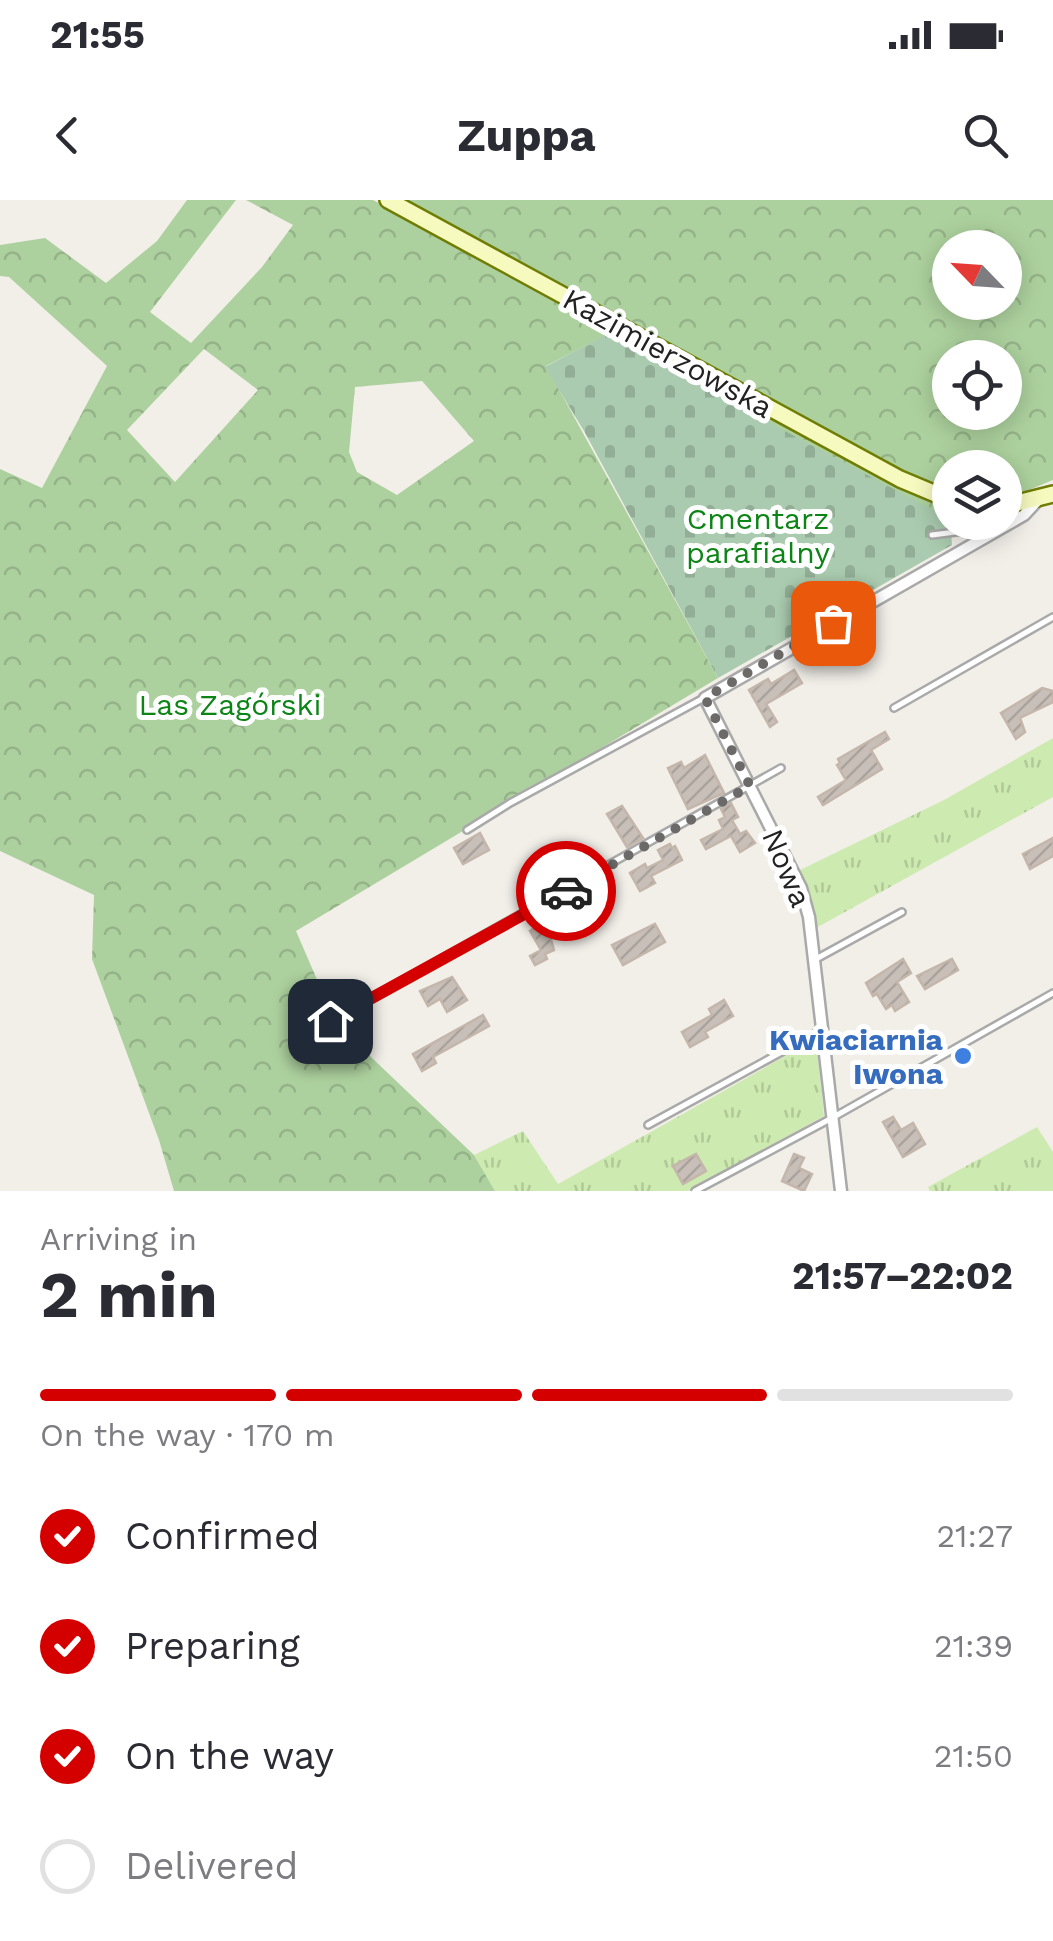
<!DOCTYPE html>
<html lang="en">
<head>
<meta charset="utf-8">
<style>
  body { margin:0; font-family:"Work Sans",sans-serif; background:#f7f7f7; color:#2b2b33; height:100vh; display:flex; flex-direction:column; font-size:38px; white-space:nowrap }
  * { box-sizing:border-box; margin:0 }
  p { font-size:32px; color:#7c7c81 }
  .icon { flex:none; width:55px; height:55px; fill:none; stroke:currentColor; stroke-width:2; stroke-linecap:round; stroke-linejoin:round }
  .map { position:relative; height:991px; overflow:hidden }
  .drawer { display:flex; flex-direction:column; background:#fff; flex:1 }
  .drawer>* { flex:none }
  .needle { width:65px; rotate:295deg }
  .fabs { position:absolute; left:932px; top:30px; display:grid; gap:20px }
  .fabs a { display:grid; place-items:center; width:90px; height:90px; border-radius:50%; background:#fff; box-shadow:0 5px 25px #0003; font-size:50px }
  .pin { position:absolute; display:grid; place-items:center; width:85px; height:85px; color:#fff; margin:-42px; border-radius:20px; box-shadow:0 5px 15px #0006 }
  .courier { position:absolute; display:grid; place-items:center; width:100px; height:100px; margin:-50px; border:8px solid #d40000; border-radius:50%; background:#fff; color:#222; box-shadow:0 2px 12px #0007 }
  .summary em { font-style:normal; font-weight:700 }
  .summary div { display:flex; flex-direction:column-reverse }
  .summary { display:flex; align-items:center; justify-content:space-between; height:170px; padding:0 40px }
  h1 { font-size:65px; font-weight:700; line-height:75px }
  .bar { display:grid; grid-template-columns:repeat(4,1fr); gap:15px 10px; align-content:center; height:120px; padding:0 40px }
  .bar i { height:12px; border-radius:8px; background:#e1e1e2 }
  .bar .current { background:#d40000 }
  .bar p { grid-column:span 4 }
  ol { padding:0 40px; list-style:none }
  li { display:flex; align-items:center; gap:30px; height:110px }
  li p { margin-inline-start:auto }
  li .icon { padding:10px; border-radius:50%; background:#d40000; color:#fff; stroke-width:4 }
  li:last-child { color:#7c7c81 }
  li i { width:55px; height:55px; border:5px solid #e1e1e2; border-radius:50% }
  .status { display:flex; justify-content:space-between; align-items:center; height:70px; padding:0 50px; background:#fff; direction:ltr }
  .status svg { height:28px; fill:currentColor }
  header { display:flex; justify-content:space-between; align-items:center; height:130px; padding:0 40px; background:#fff; font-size:45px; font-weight:700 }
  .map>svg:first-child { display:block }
</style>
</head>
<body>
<div class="status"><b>21:55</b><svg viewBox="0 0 49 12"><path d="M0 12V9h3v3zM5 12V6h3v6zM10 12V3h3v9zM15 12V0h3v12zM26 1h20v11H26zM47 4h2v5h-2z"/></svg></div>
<header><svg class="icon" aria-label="back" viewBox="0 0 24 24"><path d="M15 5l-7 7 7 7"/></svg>Zuppa<svg class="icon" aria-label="search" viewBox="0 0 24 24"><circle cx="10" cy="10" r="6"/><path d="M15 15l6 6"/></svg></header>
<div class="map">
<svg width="1053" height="991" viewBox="0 0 1053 991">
  <defs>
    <pattern id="grass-tufts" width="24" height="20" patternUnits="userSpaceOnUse" patternTransform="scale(2.5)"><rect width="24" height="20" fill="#cdebb0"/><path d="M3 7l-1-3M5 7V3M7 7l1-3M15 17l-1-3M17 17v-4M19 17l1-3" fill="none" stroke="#b0c997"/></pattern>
    <pattern id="forest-crowns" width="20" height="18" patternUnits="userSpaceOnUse" patternTransform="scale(2.5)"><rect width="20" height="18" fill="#add19e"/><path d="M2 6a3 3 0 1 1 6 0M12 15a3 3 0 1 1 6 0" fill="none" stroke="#95b388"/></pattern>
    <pattern id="cemetery-stones" width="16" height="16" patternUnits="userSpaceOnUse" patternTransform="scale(2.5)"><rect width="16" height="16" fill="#aacbaf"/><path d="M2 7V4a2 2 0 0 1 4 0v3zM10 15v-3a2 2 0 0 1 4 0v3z" fill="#92ae96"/></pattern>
    <pattern id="building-hatch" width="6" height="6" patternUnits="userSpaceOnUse" patternTransform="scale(2.5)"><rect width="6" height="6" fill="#c7bfb8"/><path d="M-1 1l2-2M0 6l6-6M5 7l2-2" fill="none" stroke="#aba49e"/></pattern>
  </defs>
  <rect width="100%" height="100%" fill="#f2efe9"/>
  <g fill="url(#grass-tufts)">
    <path d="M1053,538V597L816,728L798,671L944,600Z"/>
    <path d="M816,839L824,916L688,991H495L474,955L523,931L558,984Z"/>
    <path d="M1037,927L1053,952V991H930L928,987Z"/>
  </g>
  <g fill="url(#forest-crowns)" fill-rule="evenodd">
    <path d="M187,0H236L150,112L191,143L262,67L293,25L246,0H373L950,313V319L917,304L606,135L546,166L718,478L296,731L328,805L372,858L474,955L495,991H174L159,940L92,759L94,695L0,651V269L42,288L107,166L9,77L0,76V45L45,38L106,83L157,41ZM204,149L258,190L175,282L127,230ZM422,181L474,241L397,295L357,272L349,252L355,187Z"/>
    <path d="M403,0H1053V280L1024,292L1005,293V268H950V292L939,291ZM950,48H1005V102H950ZM950,158H1005V212H950Z"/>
  </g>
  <path fill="url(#cemetery-stones)" d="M605,135L950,319L952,345L718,478L584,231L545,167Z"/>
  <g fill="url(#building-hatch)" stroke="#c4b6ab" stroke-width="2.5">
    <path d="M794,470L802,483L766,504L777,522L770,527L749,490L768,479L771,484Z"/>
    <path d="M1042,488L1053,491V502L1020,518L1025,532L1016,539L1001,513Z"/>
    <path d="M885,532L889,539L871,550L882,569L823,605L818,597L846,580L837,565L840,563L838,559Z"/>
    <path d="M705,555L724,593L688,609L668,568L681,562L684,568Z"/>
    <path d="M731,603L738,617L732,620L740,634L746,631L755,643L740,652L731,636L706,649L701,640L723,629L719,620L725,617L721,609Z"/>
    <path d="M622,606L643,638L627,647L607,614Z"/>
    <path d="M480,633L489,650L463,664L454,648Z"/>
    <path d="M1053,638V656L1030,669L1023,654Z"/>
    <path d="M670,644L672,648L675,646L682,660L651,676L655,683L640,691L630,673L645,664L647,668L663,660L658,650Z"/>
    <path d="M562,710L573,723L550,736L554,750L545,754L547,759L535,765L530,756L541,750L530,731Z"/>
    <path d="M655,724L665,742L623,765L612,745Z"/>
    <path d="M903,759L911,773L897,782L909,802L895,811L892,805L886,809L877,794L873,796L866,783Z"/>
    <path d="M952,759L958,770L925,789L917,776Z"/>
    <path d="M452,777L467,800L447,812L440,799L428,806L420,791Z"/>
    <path d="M724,800L733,816L705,832L708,837L690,847L682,832L712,815L709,809Z"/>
    <path d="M483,815L489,826L433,857L436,863L422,871L413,854Z"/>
    <path d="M893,917L901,930L913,923L925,944L903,957L883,922Z"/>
    <path d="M696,954L706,971L683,984L673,966Z"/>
    <path d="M794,954L804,958L799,968L812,974L804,991L782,981Z"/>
  </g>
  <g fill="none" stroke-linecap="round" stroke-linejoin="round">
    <defs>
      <g id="lane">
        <path d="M932,335L979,329"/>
        <path d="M894,508L1053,417"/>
        <path d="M467,630L510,603L702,499"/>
        <path d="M816,759L902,712"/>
        <path d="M330,821L781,568"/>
        <path d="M648,925L820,831"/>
        <path d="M695,991L832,918L1053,793"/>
      </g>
      <path id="street" d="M841,991L809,717L801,688L705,498L1024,315L1038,300"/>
      <g id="secondary">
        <path d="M388,0L900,279L950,300"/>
        <path d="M1005,306L1053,294"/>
      </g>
    </defs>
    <use href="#lane" stroke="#a9a9a9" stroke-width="10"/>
    <use href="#street" stroke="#a9a9a9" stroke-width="15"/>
    <use href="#secondary" stroke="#707d05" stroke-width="20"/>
    <use href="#lane" stroke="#fff" stroke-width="5"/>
    <use href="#street" stroke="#fff" stroke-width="10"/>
    <use href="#secondary" stroke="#f7fabf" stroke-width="15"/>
  </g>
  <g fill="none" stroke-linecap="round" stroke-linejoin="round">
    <path stroke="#6b6a68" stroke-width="10" stroke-dasharray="0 18" d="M566,691L750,586L705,498L833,423"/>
    <path stroke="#d40000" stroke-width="12" d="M330,821L566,691"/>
  </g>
  <circle fill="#3f7fe0" stroke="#fff" stroke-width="4" cx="963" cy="856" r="10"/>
  <g text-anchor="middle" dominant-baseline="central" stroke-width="10" stroke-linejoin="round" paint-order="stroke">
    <g font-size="30" fill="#222" stroke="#fff">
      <text transform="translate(668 153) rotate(29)">Kazimierzowska</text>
      <text transform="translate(787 668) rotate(67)">Nowa</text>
    </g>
    <g font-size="30" fill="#0c8416" stroke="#fff">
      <text x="758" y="318">Cmentarz<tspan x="758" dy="34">parafialny</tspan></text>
      <text x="230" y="504">Las Zagórski</text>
    </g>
    <g font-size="30" font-weight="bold" fill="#366cbe" stroke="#fff" text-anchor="end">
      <text x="943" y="839">Kwiaciarnia<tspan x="943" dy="34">Iwona</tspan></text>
    </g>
  </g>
</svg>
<div class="fabs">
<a><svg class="needle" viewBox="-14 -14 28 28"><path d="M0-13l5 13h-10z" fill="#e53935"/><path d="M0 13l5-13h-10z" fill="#7c7c81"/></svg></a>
<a><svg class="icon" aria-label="locate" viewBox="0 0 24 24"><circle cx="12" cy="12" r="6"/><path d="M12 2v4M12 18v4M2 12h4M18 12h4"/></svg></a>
<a><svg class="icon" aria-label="layers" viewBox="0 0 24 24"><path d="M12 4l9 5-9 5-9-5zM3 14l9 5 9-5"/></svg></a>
</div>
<div class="pin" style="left:833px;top:423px;background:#ea580c"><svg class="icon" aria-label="bag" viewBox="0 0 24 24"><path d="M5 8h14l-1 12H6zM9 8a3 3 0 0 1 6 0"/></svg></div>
<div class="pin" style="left:330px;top:821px;background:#1f2937"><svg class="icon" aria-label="home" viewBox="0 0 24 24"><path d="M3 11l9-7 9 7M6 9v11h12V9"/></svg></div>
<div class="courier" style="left:566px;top:691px"><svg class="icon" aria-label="car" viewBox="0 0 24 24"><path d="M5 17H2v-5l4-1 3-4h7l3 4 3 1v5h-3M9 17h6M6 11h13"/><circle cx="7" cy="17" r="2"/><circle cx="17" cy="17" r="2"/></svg></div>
</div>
<section class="drawer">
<div class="summary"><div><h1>2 min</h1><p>Arriving in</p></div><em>21:57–22:02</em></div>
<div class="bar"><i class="current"></i><i class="current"></i><i class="current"></i><i></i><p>On the way · 170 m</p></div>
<ol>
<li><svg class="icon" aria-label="check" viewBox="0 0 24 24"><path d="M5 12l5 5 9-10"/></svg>Confirmed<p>21:27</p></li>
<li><svg class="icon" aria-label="check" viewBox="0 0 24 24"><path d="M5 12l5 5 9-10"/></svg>Preparing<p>21:39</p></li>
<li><svg class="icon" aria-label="check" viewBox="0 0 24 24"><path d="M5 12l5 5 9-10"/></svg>On the way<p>21:50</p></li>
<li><i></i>Delivered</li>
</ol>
</section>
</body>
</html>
